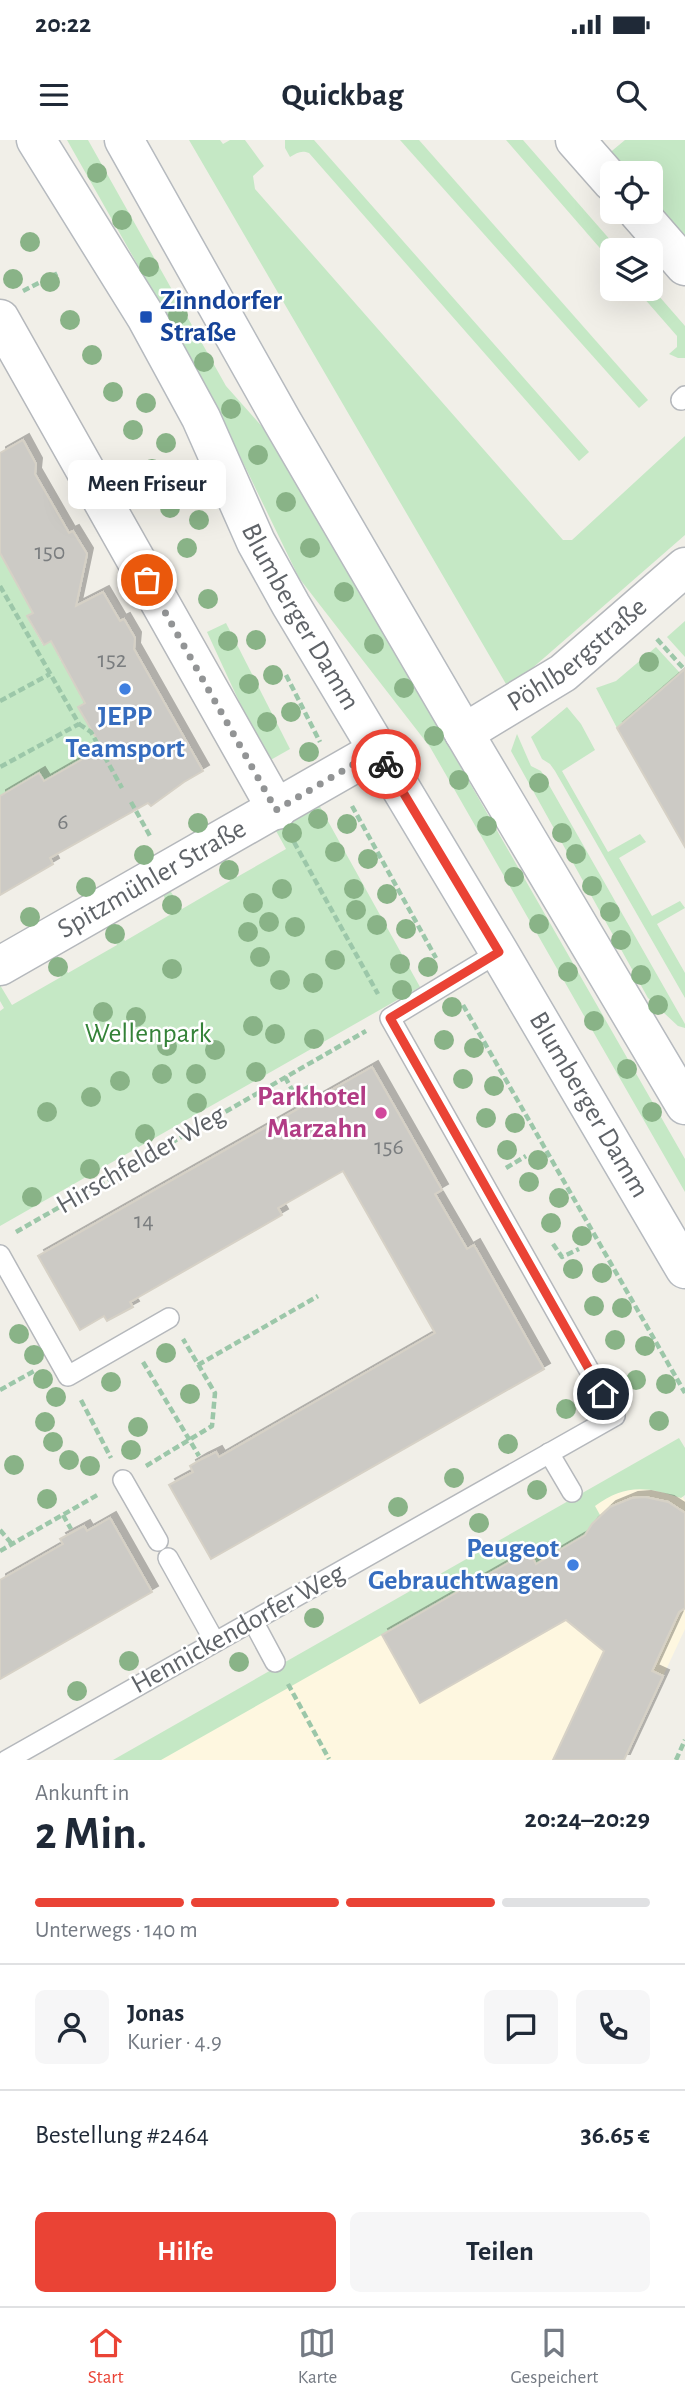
<!DOCTYPE html>
<html lang="de">
<head>
<meta charset="utf-8">
<style>
  body { margin:0; font-family:"Alegreya Sans",sans-serif; background:#f6f6f7; color:#1f2937; height:100vh; display:flex; flex-direction:column; font-size:26px; white-space:nowrap }
  * { box-sizing:border-box; margin:0 }
  p { font-size:23px; color:#747a83 }
  .icon { flex:none; width:38px; height:38px; fill:none; stroke:currentColor; stroke-width:2; stroke-linecap:round; stroke-linejoin:round }
  .map { position:relative; height:1620px; overflow:hidden }
  .panel { display:flex; flex-direction:column; background:#fff; flex:1 }
  .panel>* { flex:none }
  .controls { position:absolute; left:600px; top:21px; display:grid; gap:14px }
  .controls a { display:grid; place-items:center; width:63px; height:63px; border-radius:10px; background:#fff; box-shadow:0 7px 28px #0002; font-size:35px }
  .pin { position:absolute; display:grid; place-items:center; width:60px; height:60px; color:#fff; margin:-30px; border:4px solid #fff; border-radius:50%; box-shadow:0 2px 7px #0007 }
  .courier { position:absolute; display:grid; place-items:center; width:70px; height:70px; margin:-35px; border:5px solid #ea4335; border-radius:50%; background:#fff; color:#222; box-shadow:0 2px 9px #0007 }
  .bubble { position:absolute; height:49px; border-radius:10px; background:#fff; box-shadow:0 7px 28px #0002; font-size:23px; font-weight:700; line-height:49px; text-align:center }
  .head em { font-style:normal; font-weight:700 }
  .head div { display:flex; flex-direction:column-reverse }
  .head { display:flex; align-items:center; justify-content:space-between; height:119px; padding:0 35px }
  h1 { font-size:46px; font-weight:700; line-height:52px }
  .bar { display:grid; grid-template-columns:repeat(4,1fr); gap:10px 7px; align-content:center; height:84px; padding:0 35px }
  .bar i { height:9px; border-radius:5px; background:#e0e1e3 }
  .bar .selected { background:#ea4335 }
  .bar p { grid-column:span 4 }
  .line { display:flex; align-items:center; gap:18px; padding:0 35px; border-top:2px solid #e0e1e3 }
  .line div { flex:1 }
  .round { display:grid; place-items:center; flex:none; width:74px; height:74px; border-radius:10px; background:#f6f6f7 }
  .button { display:flex; gap:14px; margin-top:auto; padding:14px 35px }
  .button a { flex:1; height:80px; border-radius:10px; background:#ea4335; color:#fff; font-size:28px; font-weight:700; line-height:80px; text-align:center }
  .button a+a { background:#f6f6f7; color:#1f2937 }
  .status { display:flex; justify-content:space-between; align-items:center; height:49px; padding:0 35px; background:#fff; direction:ltr }
  .status svg { height:19px; fill:currentColor }
  header { display:flex; justify-content:space-between; align-items:center; height:91px; padding:0 35px; background:#fff; font-size:32px; font-weight:700 }
  .menu { display:flex; justify-content:space-around; align-items:center; height:98px; border-top:2px solid #e0e1e3; background:#fff; font-size:19px; color:#747a83 }
  .menu a { display:grid; justify-items:center; gap:4px }
  .menu .selected { color:#ea4335 }
  .map>svg:first-child { display:block }
</style>
</head>
<body>
<div class="status"><b>20:22</b><svg viewBox="0 0 49 12"><path d="M0 12V9h3v3zM5 12V6h3v6zM10 12V3h3v9zM15 12V0h3v12zM26 1h20v11H26zM47 4h2v5h-2z"/></svg></div>
<header><svg class="icon" aria-label="menu" viewBox="0 0 24 24"><path d="M4 6h16M4 12h16M4 18h16"/></svg>Quickbag<svg class="icon" aria-label="search" viewBox="0 0 24 24"><circle cx="10" cy="10" r="6"/><path d="M15 15l6 6"/></svg></header>
<div class="map">
<svg width="685" height="1620" viewBox="0 0 685 1620">
  <defs>
    <filter id="shadow"><feDropShadow dx="6" dy="-6" stdDeviation="0" flood-color="#0004"/></filter>
  </defs>
  <rect width="100%" height="100%" fill="#f1efe8"/>
  <path fill="#fef7e0" d="M657,1314L685,1361V1489L624,1620H119Z"/>
  <g fill="#c5e8c5">
    <path d="M67,0H88L226,246L273,299L685,1019V1052L430,607L299,438L205,244Z"/>
    <path d="M189,0H220L223,4L230,0H245L264,26L253,36L255,49L563,400H572L685,296V395L529,531L506,544Z"/>
    <path d="M285,0H314L589,312L579,321L309,13C301,10 297,13 290,17L285,8Z"/>
    <path d="M400,0H419L648,260L639,268Z"/>
    <path d="M506,0H523L619,110H612V122Z"/>
    <path d="M625,0H685V104L651,65V33H623L607,15Z"/>
    <path d="M651,147L685,186V218H678L669,214L677,207V196L636,149H651Z"/>
    <path d="M0,413L34,473L27,477L43,505L51,501L61,521L64,520L112,610L44,641L39,634L0,666Z"/>
    <path d="M685,481V517L667,497Z"/>
    <path d="M226,483L290,609L267,622L207,492Z"/>
    <path d="M656,507L680,533L617,588L596,548L616,541Z"/>
    <path d="M567,567L581,584L595,610L562,631L608,712L640,694L646,702L619,718L652,776L680,761L685,768L657,784L685,833V858L555,631L550,624L542,619L531,597Z"/>
    <path d="M517,594L531,626L541,631L685,884V888L678,886L648,858L511,611Z"/>
    <path d="M319,665L420,847L0,1086V871L4,868L0,861V845L12,865L61,837L50,817L56,814L68,833L117,805L106,785L113,781L125,801L173,773L162,753L169,749L182,769L230,741L219,721L225,718L237,737L286,709L275,689Z"/>
    <path d="M679,1298L685,1308V1355L681,1358C647,1346 624,1344 595,1366L600,1375L585,1395L536,1424L528,1412L161,1620H113Z"/>
  </g>
  <g fill="#cccac5" stroke="#d6d1c6" stroke-width="2" filter="url(#shadow)">
    <path d="M23,300L36,324L35,334L69,393L73,391L87,414L76,466L103,452L120,481L124,479L135,498L134,509L203,631L184,642L151,666L148,663L50,718L53,724L0,755V656L39,633L44,641L102,608L78,567L85,563L51,501L44,505L27,476L33,473L0,413V313Z"/>
    <path d="M685,529V707L617,588Z"/>
    <path d="M372,927L442,1050L435,1054L467,1109L474,1105L544,1229L211,1419L169,1345L193,1332L190,1326L202,1319L216,1312L219,1317L435,1193L343,1031L278,1068L282,1075L130,1162L133,1167L107,1181L104,1176L80,1190L38,1116Z"/>
    <path d="M645,1357L668,1362L685,1373V1468L679,1472L652,1531L663,1536L624,1620H553L604,1511L566,1480L420,1563L382,1495L529,1411L536,1424L585,1395L592,1384L610,1367L632,1358Z"/>
    <path d="M110,1378L152,1452L0,1539V1440L63,1404L60,1399L84,1386L87,1391Z"/>
  </g>
  <g fill="none" stroke-linecap="round" stroke-linejoin="round">
    <defs>
      <g id="lane">
        <path d="M681,260L685,256"/>
        <path d="M0,1115L68,1236L169,1178"/>
        <path d="M549,1313L572,1352"/>
        <path d="M123,1340L158,1401"/>
        <path d="M168,1418L215,1502"/>
        <path d="M253,1481L275,1522"/>
        <path d="M7,1620L615,1276L390,878L499,812"/>
      </g>
      <g id="street">
        <path d="M575,0L612,42"/>
        <path d="M638,72L685,126"/>
        <path d="M0,179L277,670"/>
        <path id="s1" d="M464,593L563,533L685,427"/>
        <path id="s2" d="M0,826L378,610"/>
      </g>
      <g id="secondary">
        <path id="s3" d="M36,0L146,177L201,278L256,402L291,465L499,812L685,1129"/>
        <path d="M124,0L282,281L464,593L685,965"/>
      </g>
    </defs>
    <use href="#lane" stroke="#b5b8bc" stroke-width="22"/>
    <use href="#street" stroke="#b5b8bc" stroke-width="41"/>
    <use href="#secondary" stroke="#b6babf" stroke-width="41"/>
    <g stroke="#9cc7a9" stroke-width="4.5" stroke-dasharray="7 3.5" stroke-linecap="butt">
      <path d="M23,151L60,132"/>
      <path d="M0,446L79,584L0,627"/>
      <path d="M657,499L684,529"/>
      <path d="M286,535L320,602"/>
      <path d="M0,561L50,534"/>
      <path d="M79,584L91,592L122,648"/>
      <path d="M131,662L150,696"/>
      <path d="M352,666L436,818"/>
      <path d="M294,702L378,854"/>
      <path d="M463,865L685,1253"/>
      <path d="M285,937L295,955L312,945"/>
      <path d="M506,1028L526,1016"/>
      <path d="M16,1092L366,891"/>
      <path d="M553,1104L562,1117L579,1109"/>
      <path d="M143,1222L199,1316"/>
      <path d="M198,1225L318,1156"/>
      <path d="M0,1250L36,1230"/>
      <path d="M81,1260L111,1318"/>
      <path d="M146,1326L212,1286L215,1253L183,1199"/>
      <path d="M63,1375L71,1389"/>
      <path d="M0,1390L12,1404"/>
      <path d="M0,1411L99,1354"/>
      <path d="M288,1544L329,1619"/>
      <path d="M676,1620L685,1600"/>
    </g>
    <use href="#lane" stroke="#fff" stroke-width="19"/>
    <use href="#street" stroke="#fff" stroke-width="38"/>
    <use href="#secondary" stroke="#fff" stroke-width="38"/>
  </g>
  <g fill="#89b387">
    <circle cx="97" cy="33" r="10"/>
    <circle cx="122" cy="80" r="10"/>
    <circle cx="30" cy="102" r="10"/>
    <circle cx="149" cy="127" r="10"/>
    <circle cx="13" cy="139" r="10"/>
    <circle cx="50" cy="142" r="10"/>
    <circle cx="178" cy="175" r="10"/>
    <circle cx="70" cy="180" r="10"/>
    <circle cx="92" cy="215" r="10"/>
    <circle cx="204" cy="222" r="10"/>
    <circle cx="113" cy="252" r="10"/>
    <circle cx="146" cy="263" r="10"/>
    <circle cx="231" cy="269" r="10"/>
    <circle cx="133" cy="290" r="10"/>
    <circle cx="166" cy="303" r="10"/>
    <circle cx="258" cy="315" r="10"/>
    <circle cx="152" cy="329" r="10"/>
    <circle cx="182" cy="338" r="10"/>
    <circle cx="286" cy="362" r="10"/>
    <circle cx="170" cy="368" r="10"/>
    <circle cx="199" cy="380" r="10"/>
    <circle cx="187" cy="408" r="10"/>
    <circle cx="310" cy="408" r="10"/>
    <circle cx="344" cy="452" r="10"/>
    <circle cx="208" cy="459" r="10"/>
    <circle cx="256" cy="500" r="10"/>
    <circle cx="228" cy="501" r="10"/>
    <circle cx="374" cy="504" r="10"/>
    <circle cx="649" cy="522" r="10"/>
    <circle cx="273" cy="535" r="10"/>
    <circle cx="249" cy="544" r="10"/>
    <circle cx="404" cy="548" r="10"/>
    <circle cx="291" cy="572" r="10"/>
    <circle cx="267" cy="582" r="10"/>
    <circle cx="434" cy="596" r="10"/>
    <circle cx="309" cy="612" r="10"/>
    <circle cx="459" cy="640" r="10"/>
    <circle cx="539" cy="643" r="10"/>
    <circle cx="318" cy="679" r="10"/>
    <circle cx="198" cy="683" r="10"/>
    <circle cx="347" cy="684" r="10"/>
    <circle cx="487" cy="686" r="10"/>
    <circle cx="292" cy="693" r="10"/>
    <circle cx="562" cy="693" r="10"/>
    <circle cx="335" cy="712" r="10"/>
    <circle cx="576" cy="714" r="10"/>
    <circle cx="144" cy="715" r="10"/>
    <circle cx="368" cy="719" r="10"/>
    <circle cx="229" cy="730" r="10"/>
    <circle cx="514" cy="737" r="10"/>
    <circle cx="592" cy="746" r="10"/>
    <circle cx="86" cy="747" r="10"/>
    <circle cx="282" cy="749" r="10"/>
    <circle cx="354" cy="749" r="10"/>
    <circle cx="387" cy="754" r="10"/>
    <circle cx="253" cy="763" r="10"/>
    <circle cx="172" cy="765" r="10"/>
    <circle cx="356" cy="770" r="10"/>
    <circle cx="610" cy="772" r="10"/>
    <circle cx="30" cy="777" r="10"/>
    <circle cx="269" cy="782" r="10"/>
    <circle cx="539" cy="784" r="10"/>
    <circle cx="377" cy="785" r="10"/>
    <circle cx="295" cy="787" r="10"/>
    <circle cx="406" cy="789" r="10"/>
    <circle cx="248" cy="792" r="10"/>
    <circle cx="115" cy="794" r="10"/>
    <circle cx="621" cy="800" r="10"/>
    <circle cx="260" cy="817" r="10"/>
    <circle cx="335" cy="820" r="10"/>
    <circle cx="400" cy="824" r="10"/>
    <circle cx="58" cy="827" r="10"/>
    <circle cx="428" cy="827" r="10"/>
    <circle cx="172" cy="829" r="10"/>
    <circle cx="568" cy="832" r="10"/>
    <circle cx="641" cy="835" r="10"/>
    <circle cx="280" cy="840" r="10"/>
    <circle cx="313" cy="843" r="10"/>
    <circle cx="402" cy="850" r="10"/>
    <circle cx="658" cy="865" r="10"/>
    <circle cx="452" cy="867" r="10"/>
    <circle cx="103" cy="872" r="10"/>
    <circle cx="136" cy="877" r="10"/>
    <circle cx="594" cy="881" r="10"/>
    <circle cx="253" cy="886" r="10"/>
    <circle cx="275" cy="894" r="10"/>
    <circle cx="314" cy="899" r="10"/>
    <circle cx="444" cy="900" r="10"/>
    <circle cx="167" cy="906" r="10"/>
    <circle cx="474" cy="908" r="10"/>
    <circle cx="215" cy="910" r="10"/>
    <circle cx="627" cy="929" r="10"/>
    <circle cx="256" cy="932" r="10"/>
    <circle cx="162" cy="934" r="10"/>
    <circle cx="196" cy="934" r="10"/>
    <circle cx="463" cy="939" r="10"/>
    <circle cx="120" cy="941" r="10"/>
    <circle cx="494" cy="946" r="10"/>
    <circle cx="91" cy="957" r="10"/>
    <circle cx="197" cy="963" r="10"/>
    <circle cx="47" cy="972" r="10"/>
    <circle cx="652" cy="972" r="10"/>
    <circle cx="486" cy="978" r="10"/>
    <circle cx="515" cy="983" r="10"/>
    <circle cx="145" cy="994" r="10"/>
    <circle cx="507" cy="1010" r="10"/>
    <circle cx="538" cy="1020" r="10"/>
    <circle cx="90" cy="1029" r="10"/>
    <circle cx="529" cy="1042" r="10"/>
    <circle cx="32" cy="1057" r="10"/>
    <circle cx="559" cy="1058" r="10"/>
    <circle cx="551" cy="1083" r="10"/>
    <circle cx="582" cy="1096" r="10"/>
    <circle cx="573" cy="1129" r="10"/>
    <circle cx="602" cy="1133" r="10"/>
    <circle cx="594" cy="1166" r="10"/>
    <circle cx="622" cy="1168" r="10"/>
    <circle cx="19" cy="1194" r="10"/>
    <circle cx="615" cy="1200" r="10"/>
    <circle cx="645" cy="1206" r="10"/>
    <circle cx="166" cy="1213" r="10"/>
    <circle cx="34" cy="1215" r="10"/>
    <circle cx="43" cy="1239" r="10"/>
    <circle cx="636" cy="1240" r="10"/>
    <circle cx="111" cy="1242" r="10"/>
    <circle cx="666" cy="1244" r="10"/>
    <circle cx="190" cy="1254" r="10"/>
    <circle cx="56" cy="1257" r="10"/>
    <circle cx="566" cy="1269" r="10"/>
    <circle cx="659" cy="1281" r="10"/>
    <circle cx="45" cy="1282" r="10"/>
    <circle cx="138" cy="1287" r="10"/>
    <circle cx="53" cy="1302" r="10"/>
    <circle cx="508" cy="1304" r="10"/>
    <circle cx="131" cy="1310" r="10"/>
    <circle cx="69" cy="1320" r="10"/>
    <circle cx="14" cy="1325" r="10"/>
    <circle cx="90" cy="1326" r="10"/>
    <circle cx="454" cy="1338" r="10"/>
    <circle cx="537" cy="1350" r="10"/>
    <circle cx="47" cy="1359" r="10"/>
    <circle cx="398" cy="1367" r="10"/>
    <circle cx="479" cy="1383" r="10"/>
    <circle cx="314" cy="1478" r="10"/>
    <circle cx="129" cy="1521" r="10"/>
    <circle cx="239" cy="1522" r="10"/>
    <circle cx="77" cy="1551" r="10"/>
  </g>
  <g fill="none" stroke-linecap="round" stroke-linejoin="round">
    <path stroke="#929495" stroke-width="7" stroke-dasharray="0 12.6" d="M147,440L276,670L378,610L386,624"/>
    <path stroke="#ea4335" stroke-width="9" d="M386,624L499,812L390,878L603,1254"/>
  </g>
  <rect fill="#1a4fb4" stroke="#fff" stroke-width="2.5" x="139" y="170" width="14" height="14" rx="3.5"/>
  <g fill="#3f7fe0" stroke="#fff" stroke-width="2.5">
    <circle cx="125" cy="549" r="7"/>
    <circle cx="573" cy="1425" r="7"/>
  </g>
  <circle fill="#d1479c" stroke="#fff" stroke-width="2.5" cx="381" cy="973" r="7"/>
  <g text-anchor="middle" dominant-baseline="central" stroke-width="5" stroke-linejoin="round" paint-order="stroke">
    <g font-size="24" fill="#7a7d7f">
      <text x="50" y="412">150</text>
      <text x="112" y="520">152</text>
      <text x="63" y="682">6</text>
      <text x="389" y="1007">156</text>
      <text x="144" y="1081">14</text>
    </g>
    <g font-size="28" font-weight="bold" fill="#164399" stroke="#fff" text-anchor="start">
      <text x="160" y="161">Zinndorfer<tspan x="160" dy="32">Straße</tspan></text>
    </g>
    <g font-size="28" fill="#5f6368" stroke="#fff">
      <text stroke="none"><textPath href="#s3" startOffset="546">Blumberger Damm</textPath></text>
      <text stroke="none"><textPath href="#s1" startOffset="138">Pöhlbergstraße</textPath></text>
      <text stroke="none"><textPath href="#s2" startOffset="175">Spitzmühler Straße</textPath></text>
      <text stroke="none"><textPath href="#s3" startOffset="1113">Blumberger Damm</textPath></text>
      <text transform="translate(141 1020) rotate(-30)">Hirschfelder Weg</text>
      <text transform="translate(238 1489) rotate(-29)">Hennickendorfer Weg</text>
    </g>
    <g font-size="28" font-weight="bold" fill="#366cbe" stroke="#fff">
      <text x="125" y="577">JEPP<tspan x="125" dy="32">Teamsport</tspan></text>
      <text x="559" y="1409" text-anchor="end">Peugeot<tspan x="559" dy="32">Gebrauchtwagen</tspan></text>
    </g>
    <g font-size="28" fill="#348238" stroke="#fff">
      <text x="148" y="894">Wellenpark</text>
    </g>
    <g font-size="28" font-weight="bold" fill="#b23c85" stroke="#fff" text-anchor="end">
      <text x="367" y="957">Parkhotel<tspan x="367" dy="32">Marzahn</tspan></text>
    </g>
  </g>
</svg>
<div class="controls">
<a><svg class="icon" aria-label="locate" viewBox="0 0 24 24"><circle cx="12" cy="12" r="6"/><path d="M12 2v4M12 18v4M2 12h4M18 12h4"/></svg></a>
<a><svg class="icon" aria-label="layers" viewBox="0 0 24 24"><path d="M12 4l9 5-9 5-9-5zM3 14l9 5 9-5"/></svg></a>
</div>
<div class="pin" style="left:147px;top:440px;background:#ea580c"><svg class="icon" aria-label="bag" viewBox="0 0 24 24"><path d="M5 8h14l-1 12H6zM9 8a3 3 0 0 1 6 0"/></svg></div>
<div class="pin" style="left:603px;top:1254px;background:#1f2937"><svg class="icon" aria-label="home" viewBox="0 0 24 24"><path d="M3 11l9-7 9 7M6 9v11h12V9"/></svg></div>
<div class="courier" style="left:386px;top:624px"><svg class="icon" aria-label="bike" viewBox="0 0 24 24"><circle cx="6" cy="16" r="4"/><circle cx="18" cy="16" r="4"/><path d="M6 16l4-8h5l3 8M10 8l3 8H6M13 5h3"/></svg></div>
<div class="bubble" style="left:68px;top:320px;width:158px">Meen Friseur</div>
</div>
<section class="panel">
<div class="head"><div><h1>2 Min.</h1><p>Ankunft in</p></div><em>20:24–20:29</em></div>
<div class="bar"><i class="selected"></i><i class="selected"></i><i class="selected"></i><i></i><p>Unterwegs · 140 m</p></div>
<div class="line" style="height:126px"><a class="round"><svg class="icon" aria-label="person" viewBox="0 0 24 24"><circle cx="12" cy="8" r="4"/><path d="M4 21q1-7 8-7t8 7"/></svg></a><div><b>Jonas</b><p>Kurier · 4.9</p></div><a class="round"><svg class="icon" aria-label="chat" viewBox="0 0 24 24"><path d="M4 5h16v11H9l-5 4z"/></svg></a><a class="round"><svg class="icon" aria-label="phone" viewBox="0 0 24 24"><path d="M5 4h4l2 5-3 2q2 4 5 5l2-3 5 2v4C11 20 4 13 5 4z"/></svg></a></div>
<div class="line" style="height:91px"><div>Bestellung #2464</div><b>36.65 €</b></div>
<div class="button"><a>Hilfe</a><a>Teilen</a></div>
</section>
<nav class="menu">
<a class="selected"><svg class="icon" aria-label="home" viewBox="0 0 24 24"><path d="M3 11l9-7 9 7M6 9v11h12V9"/></svg>Start</a>
<a><svg class="icon" aria-label="map" viewBox="0 0 24 24"><path d="M3 6l6-2 6 2 6-2v14l-6 2-6-2-6 2zM9 4v14M15 6v14"/></svg>Karte</a>
<a><svg class="icon" aria-label="saved" viewBox="0 0 24 24"><path d="M7 4h10v16l-5-4-5 4z"/></svg>Gespeichert</a>
</nav>
</body>
</html>
